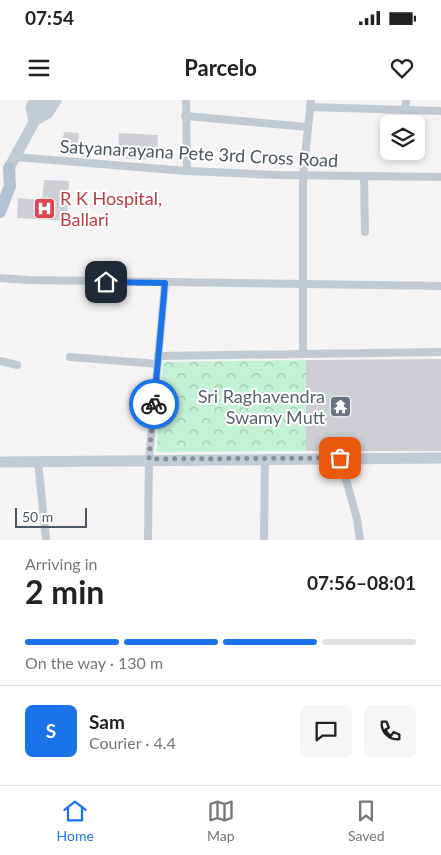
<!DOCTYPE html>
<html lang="en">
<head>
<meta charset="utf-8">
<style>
  body { margin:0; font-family:Lato,sans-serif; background:#f6f6f6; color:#222; height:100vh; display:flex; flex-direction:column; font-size:19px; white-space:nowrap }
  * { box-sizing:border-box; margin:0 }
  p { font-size:16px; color:#767676 }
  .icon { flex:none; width:28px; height:28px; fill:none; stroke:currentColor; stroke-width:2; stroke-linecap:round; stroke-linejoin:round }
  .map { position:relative; height:440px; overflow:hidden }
  .drawer { display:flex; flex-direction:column; background:#fff; flex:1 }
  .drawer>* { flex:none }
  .controls { position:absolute; left:380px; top:15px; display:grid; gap:10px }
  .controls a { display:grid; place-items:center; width:45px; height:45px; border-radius:8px; background:#fff; box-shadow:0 2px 8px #0003; font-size:25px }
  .scale { position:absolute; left:15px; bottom:12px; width:72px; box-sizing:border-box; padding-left:5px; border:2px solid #4a5661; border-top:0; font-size:14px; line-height:18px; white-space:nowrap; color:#4a5661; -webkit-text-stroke:4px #fff; paint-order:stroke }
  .pin { position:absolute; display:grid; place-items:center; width:42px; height:42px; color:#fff; margin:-21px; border-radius:10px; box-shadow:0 2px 8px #0006 }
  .courier { position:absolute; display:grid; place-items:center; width:50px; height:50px; margin:-25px; border:4px solid #1a73e8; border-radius:50%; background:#fff; color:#222; box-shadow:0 1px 6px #0007 }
  .overview em { font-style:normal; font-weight:700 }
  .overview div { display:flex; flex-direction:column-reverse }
  .overview { display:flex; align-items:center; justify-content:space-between; height:85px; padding:0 25px }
  h1 { font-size:32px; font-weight:700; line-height:38px }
  .bar { display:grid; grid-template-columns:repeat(4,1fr); gap:8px 5px; align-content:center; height:60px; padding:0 25px }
  .bar i { height:6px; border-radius:4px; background:#e0e0e0 }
  .bar .active { background:#1a73e8 }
  .bar p { grid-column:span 4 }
  .line { display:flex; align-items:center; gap:12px; padding:0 25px; border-top:1px solid #e0e0e0 }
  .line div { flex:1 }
  .round { display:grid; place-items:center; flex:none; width:52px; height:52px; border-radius:8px; background:#f6f6f6 }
  .status { display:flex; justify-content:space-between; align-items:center; height:35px; padding:0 25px; background:#fff; direction:ltr }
  .status svg { height:14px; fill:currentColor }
  header { display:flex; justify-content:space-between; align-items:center; height:65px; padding:0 25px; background:#fff; font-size:22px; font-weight:700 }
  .tab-bar { display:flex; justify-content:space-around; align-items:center; height:70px; border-top:1px solid #e0e0e0; background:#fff; font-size:14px; color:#767676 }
  .tab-bar a { display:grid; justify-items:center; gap:2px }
  .tab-bar .active { color:#1a73e8 }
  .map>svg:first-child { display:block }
</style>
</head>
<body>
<div class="status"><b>07:54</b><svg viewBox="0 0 49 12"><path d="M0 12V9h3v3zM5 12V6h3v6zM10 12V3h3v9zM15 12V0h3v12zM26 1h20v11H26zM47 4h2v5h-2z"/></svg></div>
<header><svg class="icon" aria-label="menu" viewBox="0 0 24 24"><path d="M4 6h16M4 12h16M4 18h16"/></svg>Parcelo<svg class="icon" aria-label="heart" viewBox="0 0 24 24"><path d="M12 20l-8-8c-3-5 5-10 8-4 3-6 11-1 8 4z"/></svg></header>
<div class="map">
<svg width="441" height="440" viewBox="0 0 441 440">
  <defs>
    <pattern id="park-crowns" width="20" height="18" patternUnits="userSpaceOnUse" patternTransform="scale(1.25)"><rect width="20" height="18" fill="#c3f1d5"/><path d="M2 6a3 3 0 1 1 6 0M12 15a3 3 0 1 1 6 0" fill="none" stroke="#a0c6b0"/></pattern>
  </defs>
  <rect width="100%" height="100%" fill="#f5f3f3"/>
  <path fill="url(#park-crowns)" d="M306,260V351L156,352L163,262Z"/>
  <g fill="#cdcfd5">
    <path d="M64,32L79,33L76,55L61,53Z"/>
    <path d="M119,33L158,35L157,60L118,58Z"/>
    <path d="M44,80L69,81L67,121L17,118L18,98L42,100Z"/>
    <path d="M441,259V351H306V260Z"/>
  </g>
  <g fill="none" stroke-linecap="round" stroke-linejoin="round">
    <g stroke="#c1cad2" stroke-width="8">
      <path d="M186,0L187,71"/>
      <path d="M310,7L441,11"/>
      <path d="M405,10L406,0"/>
      <path d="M185,16L308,27"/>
      <path d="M15,57L187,71L279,75L441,77"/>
      <path d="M364,76L365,132"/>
      <path d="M0,178L27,180L441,186"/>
      <path d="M303,254V76L311,0"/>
      <path d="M158,256L441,252"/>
      <path d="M70,257L158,264"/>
      <path d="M0,261L17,265"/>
      <path d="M340,358L357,419L360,440"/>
      <path d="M38,361L46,440"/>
      <path d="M148,440L149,359L165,183"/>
      <path d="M264,440L265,358"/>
    </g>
    <g stroke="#c1cbd6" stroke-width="11">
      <path d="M36,20L48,13L56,0"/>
      <path d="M34,21L31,7L35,0"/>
      <path d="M9,68L46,0"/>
      <path d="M0,362L441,358"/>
    </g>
    <path stroke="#b3c2d1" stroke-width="12" d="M0,112L10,86L9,68"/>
  </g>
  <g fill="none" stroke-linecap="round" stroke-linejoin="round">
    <path stroke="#868d94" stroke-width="5" stroke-dasharray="0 9" d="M154,304L149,359L340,358"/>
    <path stroke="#1a73e8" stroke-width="6" d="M106,182L165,183L154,304"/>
  </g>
  <defs>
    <symbol id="hospital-square" viewBox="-11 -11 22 22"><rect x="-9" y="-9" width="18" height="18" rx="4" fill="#e0444e" stroke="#fff"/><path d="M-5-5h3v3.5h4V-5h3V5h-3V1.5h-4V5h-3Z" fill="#fff"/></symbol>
    <symbol id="temple-square" viewBox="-11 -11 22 22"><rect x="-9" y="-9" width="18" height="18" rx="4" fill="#6b7280" stroke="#fff"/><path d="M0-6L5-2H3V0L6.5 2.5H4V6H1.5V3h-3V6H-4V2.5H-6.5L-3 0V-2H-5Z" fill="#fff"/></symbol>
  </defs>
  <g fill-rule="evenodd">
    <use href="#hospital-square" x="32" y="96" width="25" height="25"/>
    <use href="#temple-square" x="328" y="294" width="25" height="25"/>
  </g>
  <g text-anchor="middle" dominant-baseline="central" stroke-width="4" stroke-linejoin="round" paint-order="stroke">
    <g font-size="18" fill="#4a5661" stroke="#fff">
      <text transform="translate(199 53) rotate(3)">Satyanarayana Pete 3rd Cross Road</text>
    </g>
    <g font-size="18" fill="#be3a42" stroke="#fff" text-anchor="start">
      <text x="60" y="98">R K Hospital,<tspan x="60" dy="21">Ballari</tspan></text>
    </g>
    <g font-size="18" fill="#5b616d" stroke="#fff" text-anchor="end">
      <text x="325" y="296">Sri Raghavendra<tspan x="325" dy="21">Swamy Mutt</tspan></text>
    </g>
  </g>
</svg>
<div class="controls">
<a><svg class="icon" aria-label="layers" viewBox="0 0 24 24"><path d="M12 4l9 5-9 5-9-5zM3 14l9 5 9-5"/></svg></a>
</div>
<div class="scale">50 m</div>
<div class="pin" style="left:340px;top:358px;background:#ea580c"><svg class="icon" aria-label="bag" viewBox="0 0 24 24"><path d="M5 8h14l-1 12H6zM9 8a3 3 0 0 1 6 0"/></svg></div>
<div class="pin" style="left:106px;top:182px;background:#1f2937"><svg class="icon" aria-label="home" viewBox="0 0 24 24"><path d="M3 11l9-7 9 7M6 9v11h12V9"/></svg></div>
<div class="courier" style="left:154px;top:304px"><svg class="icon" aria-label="bike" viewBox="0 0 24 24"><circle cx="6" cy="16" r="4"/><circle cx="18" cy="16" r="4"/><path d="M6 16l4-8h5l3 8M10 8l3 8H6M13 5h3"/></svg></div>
</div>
<section class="drawer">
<div class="overview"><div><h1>2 min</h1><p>Arriving in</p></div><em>07:56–08:01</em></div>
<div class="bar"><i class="active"></i><i class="active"></i><i class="active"></i><i></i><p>On the way · 130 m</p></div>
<div class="line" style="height:90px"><b class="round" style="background:#1a73e8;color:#fff">S</b><div><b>Sam</b><p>Courier · 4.4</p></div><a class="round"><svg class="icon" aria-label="chat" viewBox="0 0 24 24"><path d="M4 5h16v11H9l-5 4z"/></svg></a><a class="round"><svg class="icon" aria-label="phone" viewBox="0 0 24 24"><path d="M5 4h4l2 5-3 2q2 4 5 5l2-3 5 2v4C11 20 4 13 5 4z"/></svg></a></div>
</section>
<nav class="tab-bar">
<a class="active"><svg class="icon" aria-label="home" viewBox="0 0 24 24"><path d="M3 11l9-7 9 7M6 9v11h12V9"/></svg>Home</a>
<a><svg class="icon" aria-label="map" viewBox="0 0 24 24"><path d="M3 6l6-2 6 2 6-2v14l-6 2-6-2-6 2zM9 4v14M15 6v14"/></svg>Map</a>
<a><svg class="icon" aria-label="saved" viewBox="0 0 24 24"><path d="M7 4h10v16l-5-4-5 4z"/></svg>Saved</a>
</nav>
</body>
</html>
